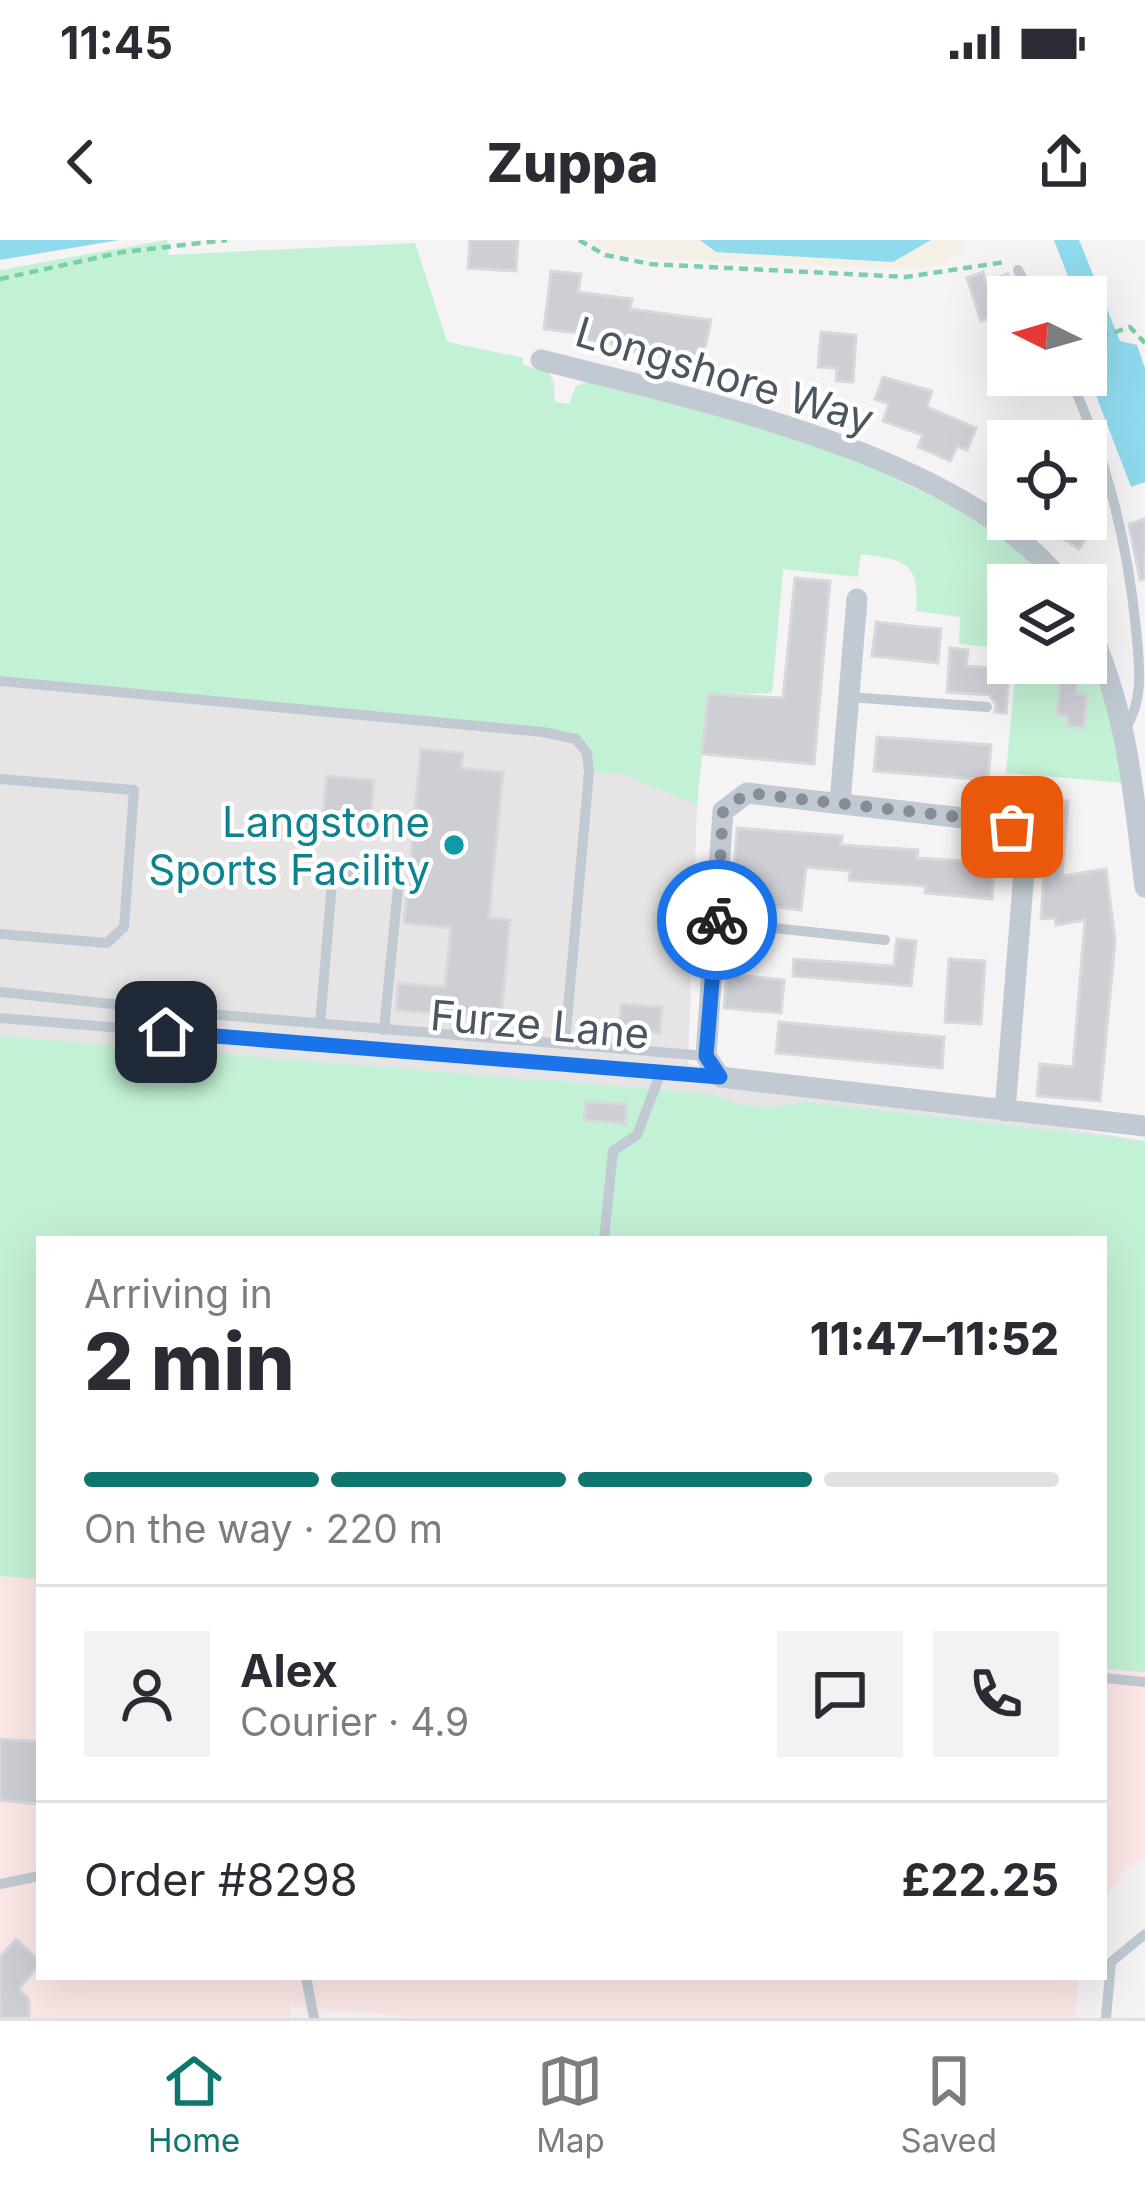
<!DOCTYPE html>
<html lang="en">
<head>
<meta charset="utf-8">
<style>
  body { margin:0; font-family:Inter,sans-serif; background:#f2f2f3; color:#2b2b33; height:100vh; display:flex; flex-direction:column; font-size:45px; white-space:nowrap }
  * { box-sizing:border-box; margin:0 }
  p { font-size:39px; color:#7c7c81 }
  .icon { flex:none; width:66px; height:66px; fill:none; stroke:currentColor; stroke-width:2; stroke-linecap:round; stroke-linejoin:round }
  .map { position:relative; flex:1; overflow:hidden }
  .details { position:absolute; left:36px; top:996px; width:1071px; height:744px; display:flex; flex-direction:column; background:#fff; border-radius:0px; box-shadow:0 12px 48px #0002 }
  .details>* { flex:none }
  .needle { width:78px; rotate:275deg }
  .fabs { position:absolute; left:987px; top:36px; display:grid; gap:24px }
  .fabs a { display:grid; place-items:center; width:120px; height:120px; border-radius:0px; background:#fff; box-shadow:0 12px 48px #0002; font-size:60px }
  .pin { position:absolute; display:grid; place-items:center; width:102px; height:102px; color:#fff; margin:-51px; border-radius:24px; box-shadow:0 6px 18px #0006 }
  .courier { position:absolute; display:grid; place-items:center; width:120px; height:120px; margin:-60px; border:9px solid #1a73e8; border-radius:50%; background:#fff; color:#222; box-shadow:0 3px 15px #0007 }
  .headline em { font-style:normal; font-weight:800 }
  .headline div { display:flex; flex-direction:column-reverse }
  .headline { display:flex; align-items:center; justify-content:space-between; height:204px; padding:0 48px }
  h1 { font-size:78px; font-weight:800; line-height:90px }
  .bar { display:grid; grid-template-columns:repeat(4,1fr); gap:18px 12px; align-content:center; height:144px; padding:0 48px }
  .bar i { height:15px; border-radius:9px; background:#e1e1e2 }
  .bar .on { background:#0f766e }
  .bar p { grid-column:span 4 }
  .line { display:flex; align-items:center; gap:30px; padding:0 48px; border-top:3px solid #e1e1e2 }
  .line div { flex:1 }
  .round { display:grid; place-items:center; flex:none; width:126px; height:126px; border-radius:0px; background:#f2f2f3 }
  .status { display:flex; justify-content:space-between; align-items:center; height:84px; padding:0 60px; background:#fff; direction:ltr }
  .status svg { height:33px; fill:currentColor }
  header { display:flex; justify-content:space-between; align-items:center; height:156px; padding:0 48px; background:#fff; font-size:54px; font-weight:800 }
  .menu { display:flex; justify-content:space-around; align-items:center; height:168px; border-top:3px solid #e1e1e2; background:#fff; font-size:33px; color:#7c7c81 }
  .menu a { display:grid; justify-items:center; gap:6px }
  .menu .on { color:#0f766e }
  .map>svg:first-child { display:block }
</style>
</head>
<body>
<div class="status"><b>11:45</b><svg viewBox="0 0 49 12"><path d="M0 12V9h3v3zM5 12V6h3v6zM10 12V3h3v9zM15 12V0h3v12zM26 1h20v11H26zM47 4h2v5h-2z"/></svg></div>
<header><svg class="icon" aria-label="back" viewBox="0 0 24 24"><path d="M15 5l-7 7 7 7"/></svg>Zuppa<svg class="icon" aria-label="share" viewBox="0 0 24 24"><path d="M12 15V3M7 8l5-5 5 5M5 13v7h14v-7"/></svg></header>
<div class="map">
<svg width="1145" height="1778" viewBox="0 0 1145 1778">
  <rect width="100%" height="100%" fill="#f5f3f3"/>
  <path fill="#e6e4e5" d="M415,3L447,102L523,118V125L544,130L554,140L555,162L569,164L576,146L783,328L772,453L708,454L697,565L688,824L1145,901V1432L1104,1429V999H39V1339L0,1336V137Z"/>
  <g fill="#fce8e6">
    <path d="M0,1336L39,1339V1737H1079L1075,1778H423L290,1766V1778H0Z"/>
    <path d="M1104,1429L1145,1432V1618L1126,1629L1104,1659Z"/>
  </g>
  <g fill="#c3f1d5">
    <path d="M167,0L169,15L415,3L447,102L523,118V125L550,133L555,162L569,164L576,146L592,140L799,198L869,226L971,275L1015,305L1054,345H1008V423H1086V406L1102,446L1124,543L1006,533L1016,425L1001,424V408L959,404L960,377L916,371C920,322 906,320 861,314L858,337L783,329L772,453L708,454L697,565L626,535L589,532L576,499L0,441V30Z"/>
    <path d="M0,796L712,854C743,869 772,870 806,862L1145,901V1432L1104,1429V999H39V1339L0,1336Z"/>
  </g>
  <path fill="#f5f0e5" d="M589,0H962L965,9L940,24L919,29L651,19L608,12Z"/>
  <g fill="#90daee">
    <path d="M0,0H119L0,20Z"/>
    <path d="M700,0H931L893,22L716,12Z"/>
    <path d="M1054,0H1079L1120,101L1137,105L1145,128V242L1131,247L1086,129L1095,108L1086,84V57H1076Z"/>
  </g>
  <g fill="#cdcfd5" stroke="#d7d9de" stroke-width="3">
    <path d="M470,0H518L516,31L468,28Z"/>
    <path d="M551,31L581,34L578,52L632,59L630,69L711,80L701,127L674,124L675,117L628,111V106L585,100L586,94L544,89Z"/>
    <path d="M983,32L986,42L1008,34L1016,57H1008V72L981,81L967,38Z"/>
    <path d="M821,92L856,95L853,142L836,141L837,128L818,127Z"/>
    <path d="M883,137L932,151L927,167L976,188L967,210L957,206L950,221L918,207L923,195L883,181L889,164L875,159Z"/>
    <path d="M1068,279H1098L1079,309L1043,286Z"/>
    <path d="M1145,279V339L1140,340L1129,284Z"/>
    <path d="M795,338L830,341L814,524L702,514L708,454L783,458Z"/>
    <path d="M876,382L941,389L938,423L872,416Z"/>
    <path d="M950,408L968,410L966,426L1009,429L1006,473L995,472L996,464L989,455L947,452Z"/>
    <path d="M1062,423H1078L1076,454L1087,455L1084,488L1067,486L1068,476L1057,475Z"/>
    <path d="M877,497L991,505L988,540L874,531Z"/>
    <path d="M421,509L463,513L461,528L503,532L489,678L510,680L501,780L396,770L398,743L445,747L451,688L404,683Z"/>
    <path d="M327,536L374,540L370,587L322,583Z"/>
    <path d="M1049,561H1068L1062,636L1106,629L1115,701L1100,861L1037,856L1040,824L1073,827L1085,680L1056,685L1055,678L1041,679Z"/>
    <path d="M737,588L842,596L841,605L918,610L917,618L994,623L992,659L925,653L926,646L849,640L850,631L806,627L801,670L732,662Z"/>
    <path d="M897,699L916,701L911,746L793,736L794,719L894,726Z"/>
    <path d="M949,719L985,721L981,784L945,782Z"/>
    <path d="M727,734L784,740L781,773L724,768Z"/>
    <path d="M621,764L662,767L660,793L619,789Z"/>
    <path d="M779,782L944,797L942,828L776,813Z"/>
    <path d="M586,862L627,864L625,884L584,880Z"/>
    <path d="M0,1499L39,1502V1564L0,1560Z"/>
    <path d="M16,1699L39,1720V1725L19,1749L29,1760V1778H0V1717Z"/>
  </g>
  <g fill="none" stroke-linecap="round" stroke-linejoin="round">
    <g stroke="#7ad0a6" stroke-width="4.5" stroke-dasharray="9 6" stroke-linecap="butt">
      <path d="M579,0L605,15L650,24L906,37L1005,22"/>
      <path d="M0,39L123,12L227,0"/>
      <path d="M1086,102L1130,87L1145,103"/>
    </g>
    <g stroke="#c1cad2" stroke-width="10">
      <path d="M1018,30L1032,57"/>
      <path d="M1069,135C1106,219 1127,297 1136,389C1139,423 1145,459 1125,489"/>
      <path d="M0,441L543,492L576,499L587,513L589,532L565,803"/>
      <path d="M849,457L987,467"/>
      <path d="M0,539L134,550L124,687L107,703L0,694"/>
      <path d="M717,682L885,700"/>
      <path d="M0,752L196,773L706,816"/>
      <path d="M0,778L720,837"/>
      <path d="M320,784L333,632L399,638L384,790"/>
      <path d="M604,999L613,911L637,895L661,832"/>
      <path d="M1104,1438L1145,1442"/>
      <path d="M0,1644L39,1636"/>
      <path d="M306,1737L314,1778"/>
      <path d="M1106,1778L1111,1722L1145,1694"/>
    </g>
    <g stroke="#c1cad2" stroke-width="21">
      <path d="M541,120C693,159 966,215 1064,345"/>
      <path d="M1086,381C1128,472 1133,549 1145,647"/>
      <path d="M840,562L857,359"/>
      <path d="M1005,871L1025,619C1023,599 1017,589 998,582L747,553L723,571L706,816L720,837L1145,886"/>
    </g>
  </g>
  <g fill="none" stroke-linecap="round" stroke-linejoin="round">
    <path stroke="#868d94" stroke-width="12" stroke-dasharray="0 21.6" d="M717,680L723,571L747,553L959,577L1012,587"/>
    <path stroke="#1a73e8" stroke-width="15" d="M166,792L720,837L706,816L717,680"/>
  </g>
  <circle fill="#0f9aa8" stroke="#fff" stroke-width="4.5" cx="454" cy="605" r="12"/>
  <g text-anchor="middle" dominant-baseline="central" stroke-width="9" stroke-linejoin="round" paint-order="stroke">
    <g font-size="42" fill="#4a5661" stroke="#fff">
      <text transform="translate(725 135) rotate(17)">Longshore Way</text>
      <text transform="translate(540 784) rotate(5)">Furze Lane</text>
    </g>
    <g font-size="42" fill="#0d838f" stroke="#fff" text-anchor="end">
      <text x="430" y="581">Langstone<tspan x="430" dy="48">Sports Facility</tspan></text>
    </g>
  </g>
</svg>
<div class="fabs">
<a><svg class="needle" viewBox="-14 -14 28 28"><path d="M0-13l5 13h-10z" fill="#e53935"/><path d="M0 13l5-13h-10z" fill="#7c7c81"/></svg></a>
<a><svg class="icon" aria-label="locate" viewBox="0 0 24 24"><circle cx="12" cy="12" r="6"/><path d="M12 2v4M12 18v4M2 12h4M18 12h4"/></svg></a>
<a><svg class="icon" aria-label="layers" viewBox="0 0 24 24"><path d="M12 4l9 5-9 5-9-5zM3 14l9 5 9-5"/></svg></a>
</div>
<div class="pin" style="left:1012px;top:587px;background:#ea580c"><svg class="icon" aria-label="bag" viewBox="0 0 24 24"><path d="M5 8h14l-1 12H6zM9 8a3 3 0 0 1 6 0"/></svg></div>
<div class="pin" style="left:166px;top:792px;background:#1f2937"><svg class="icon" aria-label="home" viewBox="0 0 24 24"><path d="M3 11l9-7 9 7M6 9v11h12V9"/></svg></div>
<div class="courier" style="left:717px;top:680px"><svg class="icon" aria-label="bike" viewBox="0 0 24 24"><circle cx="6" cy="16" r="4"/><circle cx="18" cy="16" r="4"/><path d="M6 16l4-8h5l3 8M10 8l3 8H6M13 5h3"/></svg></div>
<section class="details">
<div class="headline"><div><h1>2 min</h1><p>Arriving in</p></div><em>11:47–11:52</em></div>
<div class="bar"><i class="on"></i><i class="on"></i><i class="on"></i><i></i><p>On the way · 220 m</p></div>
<div class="line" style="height:216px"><a class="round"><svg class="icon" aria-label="person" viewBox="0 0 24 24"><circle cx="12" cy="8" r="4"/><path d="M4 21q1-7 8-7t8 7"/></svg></a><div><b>Alex</b><p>Courier · 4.9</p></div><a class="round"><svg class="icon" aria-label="chat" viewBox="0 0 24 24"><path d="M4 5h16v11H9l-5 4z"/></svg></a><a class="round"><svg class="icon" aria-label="phone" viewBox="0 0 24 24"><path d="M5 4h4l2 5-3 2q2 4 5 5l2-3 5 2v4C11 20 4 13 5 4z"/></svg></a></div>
<div class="line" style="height:156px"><div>Order #8298</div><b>£22.25</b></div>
</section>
</div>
<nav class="menu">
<a class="on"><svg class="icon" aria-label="home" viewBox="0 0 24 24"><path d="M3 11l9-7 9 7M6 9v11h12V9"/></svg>Home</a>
<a><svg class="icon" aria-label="map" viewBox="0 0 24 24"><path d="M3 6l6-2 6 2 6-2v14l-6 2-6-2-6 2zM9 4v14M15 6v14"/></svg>Map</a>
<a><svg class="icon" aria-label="saved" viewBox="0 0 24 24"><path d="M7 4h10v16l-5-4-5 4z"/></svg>Saved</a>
</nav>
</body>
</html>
